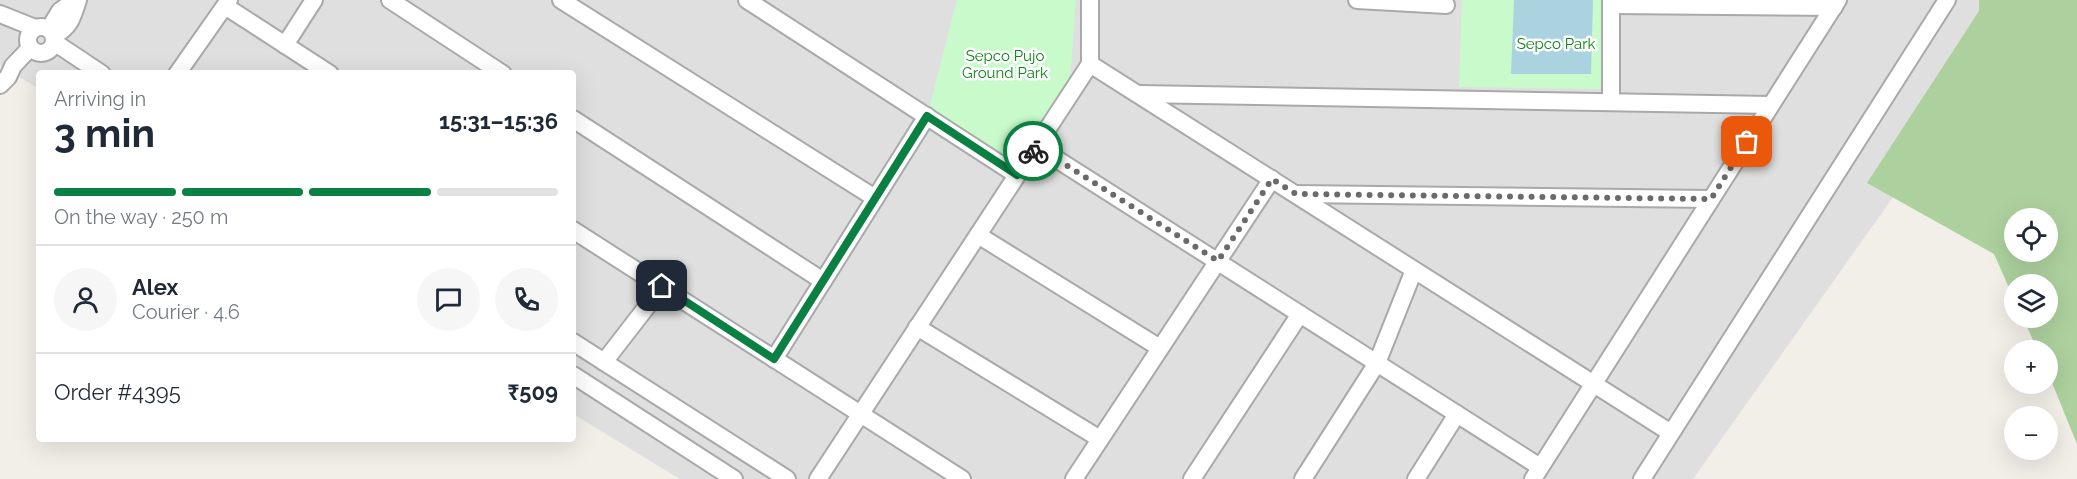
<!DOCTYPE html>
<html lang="en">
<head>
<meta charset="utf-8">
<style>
  body { margin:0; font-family:Raleway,sans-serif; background:#f6f6f7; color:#1f2937; height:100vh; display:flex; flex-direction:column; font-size:22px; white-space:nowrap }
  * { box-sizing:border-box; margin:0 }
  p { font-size:20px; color:#747a83 }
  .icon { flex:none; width:33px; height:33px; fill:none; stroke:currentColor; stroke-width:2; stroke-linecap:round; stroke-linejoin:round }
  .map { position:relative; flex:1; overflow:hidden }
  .drawer { position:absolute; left:36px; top:70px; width:540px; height:372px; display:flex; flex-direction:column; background:#fff; border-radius:6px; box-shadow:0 6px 24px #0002 }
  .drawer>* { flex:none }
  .tools { position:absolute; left:2004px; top:208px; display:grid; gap:12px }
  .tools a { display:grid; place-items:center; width:54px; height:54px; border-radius:50%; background:#fff; box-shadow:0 6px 24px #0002; font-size:30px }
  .pin { position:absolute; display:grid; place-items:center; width:51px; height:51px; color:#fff; margin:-26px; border-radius:12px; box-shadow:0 3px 9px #0006 }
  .courier { position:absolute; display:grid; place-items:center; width:60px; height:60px; margin:-30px; border:4px solid #0b8043; border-radius:50%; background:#fff; color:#222; box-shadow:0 2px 8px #0007 }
  .summary em { font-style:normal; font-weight:700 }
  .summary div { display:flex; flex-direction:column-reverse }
  .summary { display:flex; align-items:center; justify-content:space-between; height:102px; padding:0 18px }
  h1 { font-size:39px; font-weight:700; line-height:45px }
  .bar { display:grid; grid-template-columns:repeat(4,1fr); gap:9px 6px; align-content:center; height:72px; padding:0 18px }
  .bar i { height:8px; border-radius:4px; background:#e0e1e3 }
  .bar .active { background:#0b8043 }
  .bar p { grid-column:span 4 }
  .line { display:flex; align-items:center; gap:15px; padding:0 18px; border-top:2px solid #e0e1e3 }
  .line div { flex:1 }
  .round { display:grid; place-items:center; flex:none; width:63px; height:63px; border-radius:32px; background:#f6f6f7 }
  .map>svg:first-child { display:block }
</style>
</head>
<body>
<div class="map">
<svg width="2077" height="479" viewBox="0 0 2077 479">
  <rect width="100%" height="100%" fill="#f2efe9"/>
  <path fill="#e0dfdf" d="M0,0H2033L1693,479H680L573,414V74H39V89L0,65Z"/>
  <path fill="#add19e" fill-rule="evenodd" d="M1979,0H2077V444L2048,373V351H2038L2023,318H2048V285H2014V299L1994,254L1867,183L1979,11ZM2014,219H2048V252H2014Z"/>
  <g fill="#c8facc">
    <path d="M957,0H1076L1070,80L1016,162L927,116Z"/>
    <path d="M1462,0H1603L1602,89L1459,87Z"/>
  </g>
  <path fill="#aad3df" d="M1514,0H1593L1591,74H1511Z"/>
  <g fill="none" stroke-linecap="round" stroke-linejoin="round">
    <defs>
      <g id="minor">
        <path d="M390,0L503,74"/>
        <path d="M561,0L875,198"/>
        <path d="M747,0L1017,175"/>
        <path d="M1357,0L1446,5"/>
        <path d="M1611,5L1834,7"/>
        <path d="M225,6L330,74"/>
        <path d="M0,14L35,28"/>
        <circle cx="41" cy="40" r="13"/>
        <path d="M49,29L60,11L75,0"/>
        <path d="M54,35C70,28 73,16 78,0"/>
        <path d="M54,42L102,74"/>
        <path d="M285,45L314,0"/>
        <path d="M1090,64L1671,433"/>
        <path d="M177,74L229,0"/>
        <path d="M0,85L8,77L13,66L30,48"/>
        <path d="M1139,94L1771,105"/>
        <path d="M1611,102V0"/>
        <path d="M573,119L823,281"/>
        <path d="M1036,146L1540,467"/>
        <path d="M1296,194L1711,199"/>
        <path d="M573,230L962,479"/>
        <path d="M978,235L1160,348"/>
        <path d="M917,327L1100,439"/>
        <path d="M573,342L787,479"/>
        <path d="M774,359L927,116"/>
        <path d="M604,362L662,287"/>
        <path d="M573,375L734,479"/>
        <path d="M818,479L1090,64V0"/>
        <path d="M1074,479L1272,179"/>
        <path d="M1192,479L1300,314"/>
        <path d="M1303,479L1377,363L1414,270"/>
        <path d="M1416,479L1457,414"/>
        <path d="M1533,479L1838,0"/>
        <path d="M1642,479L1947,0"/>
      </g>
    </defs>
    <use href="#minor" stroke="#a9a9a9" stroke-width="20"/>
    <use href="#minor" stroke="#fff" stroke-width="16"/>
  </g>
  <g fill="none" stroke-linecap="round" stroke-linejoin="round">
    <path stroke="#6b6a68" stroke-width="6" stroke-dasharray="0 10.8" d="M1033,151L1036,146L1218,261L1272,179L1296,194L1711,199L1747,142"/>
    <path stroke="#0b8043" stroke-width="8" d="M662,286L774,359L927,116L1017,175L1033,151"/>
  </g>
  <g text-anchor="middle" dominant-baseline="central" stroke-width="5" stroke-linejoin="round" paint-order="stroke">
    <g font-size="15" fill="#0c8416" stroke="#fff">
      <text x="1556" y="44">Sepco Park</text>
      <text x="1005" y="56">Sepco Pujo<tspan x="1005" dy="17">Ground Park</tspan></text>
    </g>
  </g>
</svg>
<div class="tools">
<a><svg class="icon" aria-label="locate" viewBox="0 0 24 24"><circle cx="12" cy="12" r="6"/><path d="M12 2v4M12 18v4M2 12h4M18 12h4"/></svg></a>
<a><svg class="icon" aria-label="layers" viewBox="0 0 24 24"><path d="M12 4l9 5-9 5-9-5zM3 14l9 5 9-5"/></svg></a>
<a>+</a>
<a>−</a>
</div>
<div class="pin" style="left:1747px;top:142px;background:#ea580c"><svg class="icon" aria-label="bag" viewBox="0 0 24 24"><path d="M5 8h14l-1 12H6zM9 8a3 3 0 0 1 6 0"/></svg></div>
<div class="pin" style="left:662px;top:286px;background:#1f2937"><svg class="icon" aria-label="home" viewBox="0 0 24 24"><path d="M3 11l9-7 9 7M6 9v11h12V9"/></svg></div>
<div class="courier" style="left:1033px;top:151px"><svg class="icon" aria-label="bike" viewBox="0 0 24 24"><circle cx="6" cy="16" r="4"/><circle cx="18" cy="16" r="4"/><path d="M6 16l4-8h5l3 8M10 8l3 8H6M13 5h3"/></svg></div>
<section class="drawer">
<div class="summary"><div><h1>3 min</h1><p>Arriving in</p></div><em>15:31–15:36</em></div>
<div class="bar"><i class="active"></i><i class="active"></i><i class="active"></i><i></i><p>On the way · 250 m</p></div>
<div class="line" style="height:108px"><a class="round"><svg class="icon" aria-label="person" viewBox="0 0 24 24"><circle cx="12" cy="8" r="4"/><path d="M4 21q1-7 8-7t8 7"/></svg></a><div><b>Alex</b><p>Courier · 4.6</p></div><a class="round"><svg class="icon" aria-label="chat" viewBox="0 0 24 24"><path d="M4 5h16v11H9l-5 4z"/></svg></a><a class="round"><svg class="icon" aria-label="phone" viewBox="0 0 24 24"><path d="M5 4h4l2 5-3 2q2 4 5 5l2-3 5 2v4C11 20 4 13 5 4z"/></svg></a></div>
<div class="line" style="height:78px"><div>Order #4395</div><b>₹509</b></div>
</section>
</div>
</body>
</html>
